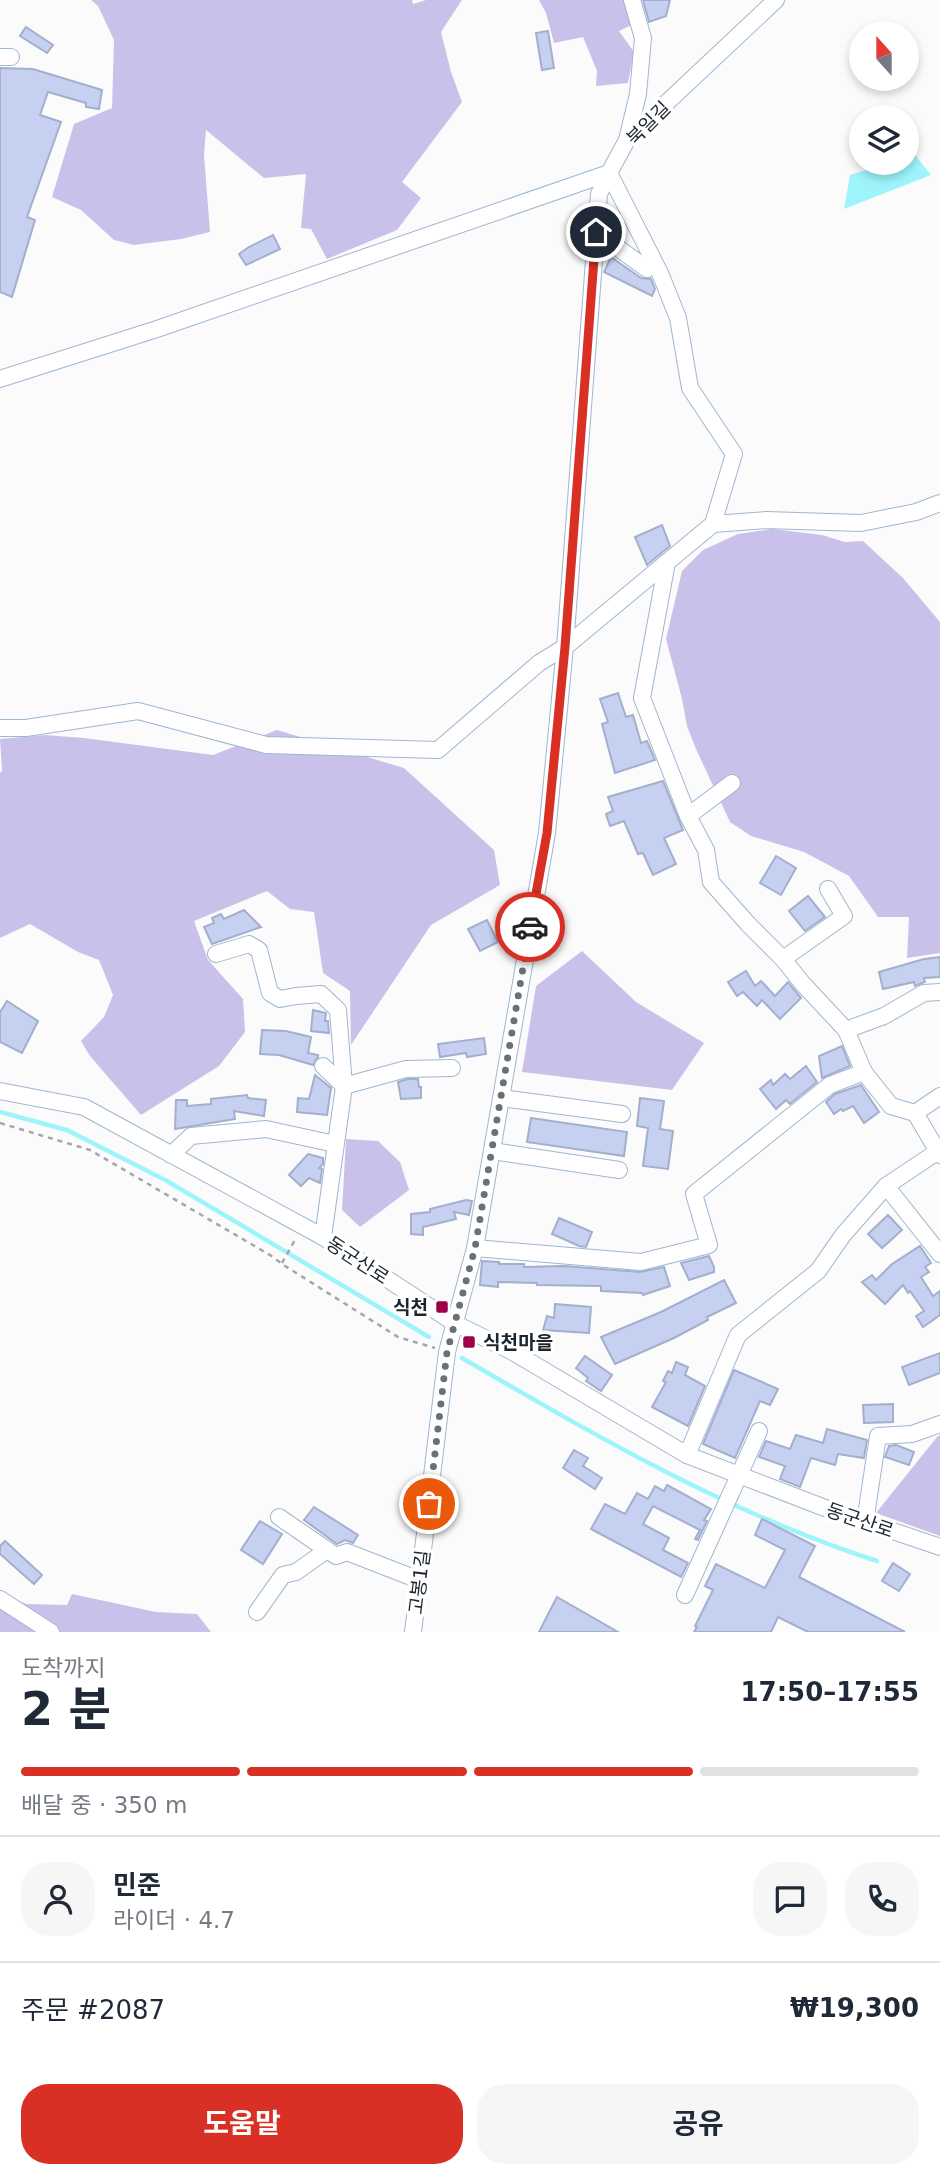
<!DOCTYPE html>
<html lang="ko">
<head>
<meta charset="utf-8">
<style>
  body { margin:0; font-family:"DejaVu Sans","Noto Sans KR",sans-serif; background:#f6f6f7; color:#1f2937; height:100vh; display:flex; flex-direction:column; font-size:26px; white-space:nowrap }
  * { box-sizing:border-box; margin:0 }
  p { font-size:23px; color:#747a83 }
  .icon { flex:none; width:38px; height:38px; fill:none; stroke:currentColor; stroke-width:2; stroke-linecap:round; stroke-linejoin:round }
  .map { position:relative; height:1632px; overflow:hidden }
  .details { display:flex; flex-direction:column; background:#fff; flex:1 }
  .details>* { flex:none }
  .needle { width:46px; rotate:339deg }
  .fabs { position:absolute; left:849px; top:21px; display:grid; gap:14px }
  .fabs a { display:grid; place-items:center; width:70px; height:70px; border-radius:50%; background:#fff; box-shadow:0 4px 10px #0003; font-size:35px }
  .pin { position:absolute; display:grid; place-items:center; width:60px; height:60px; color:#fff; margin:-30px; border:4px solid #fff; border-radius:50%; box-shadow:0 2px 7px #0007 }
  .courier { position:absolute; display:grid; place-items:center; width:70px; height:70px; margin:-35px; border:5px solid #d93025; border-radius:50%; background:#fff; color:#222; box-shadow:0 2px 9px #0007 }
  .summary em { font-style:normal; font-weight:700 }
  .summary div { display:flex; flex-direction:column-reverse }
  .summary { display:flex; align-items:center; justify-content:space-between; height:119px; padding:0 21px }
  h1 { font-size:46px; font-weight:700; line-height:52px }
  .bar { display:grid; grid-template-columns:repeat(4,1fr); gap:10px 7px; align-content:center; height:84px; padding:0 21px }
  .bar i { height:9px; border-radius:5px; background:#e0e1e3 }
  .bar .current { background:#d93025 }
  .bar p { grid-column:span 4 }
  .line { display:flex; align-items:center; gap:18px; padding:0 21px; border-top:2px solid #e0e1e3 }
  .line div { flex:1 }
  .round { display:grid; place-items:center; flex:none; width:74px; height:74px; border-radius:28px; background:#f6f6f7 }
  .primary-button { display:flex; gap:14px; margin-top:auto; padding:14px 21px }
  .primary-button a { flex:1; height:80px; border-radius:28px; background:#d93025; color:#fff; font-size:28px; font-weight:700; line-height:80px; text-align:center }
  .primary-button a+a { background:#f6f6f7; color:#1f2937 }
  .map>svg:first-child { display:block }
</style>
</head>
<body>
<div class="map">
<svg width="940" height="1632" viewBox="0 0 940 1632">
  <rect width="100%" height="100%" fill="#fbfbfb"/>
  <g fill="#cac1eb">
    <path d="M91,0H412L413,4L426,0H462L441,32L451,72L462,102L402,182L421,198L397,230L327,259L311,229L301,228L306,174L264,178L206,130L204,155L210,232L181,239L134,245L114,240L81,210L52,197L74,124L112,108L114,40L98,6Z"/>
    <path d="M539,0H625L632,25L619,31L634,52L628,83L596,86L597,71L583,37L554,43L546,13Z"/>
    <path d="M773,529L822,535L845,542L863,541L903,578L940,622V953L907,958L909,917H878L849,876L804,852L751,836L730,822L696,749L687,726L682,699L666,639L682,571L703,550L738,534Z"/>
    <path d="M277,730L404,768L494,850L500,885L431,925L351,1045L350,991L323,973L314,912L290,909L267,891L194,921L208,960L243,999L245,1032L219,1066L141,1115L90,1056L81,1041L104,1017L113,995L99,960L78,952L30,924L0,938V773L2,771L0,739L45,735L84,738L213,755Z"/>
    <path d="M582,951L636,1002L704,1043L672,1090L522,1072L536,986Z"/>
    <path d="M346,1139L378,1141L400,1162L409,1190L360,1227L342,1210Z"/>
    <path d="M940,1435V1536L876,1513L937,1437Z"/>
    <path d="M72,1594L156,1612L197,1614L211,1632H0V1596L27,1604L67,1605Z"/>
  </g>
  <path fill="#9df5fb" d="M907,152L915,155L931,175L844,209L850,175L891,163H906Z"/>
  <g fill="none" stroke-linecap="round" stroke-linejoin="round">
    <g stroke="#9df5fb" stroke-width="4.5">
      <path d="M0,1112L67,1130L167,1181L429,1337"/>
      <path d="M462,1358C596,1436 728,1513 877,1561"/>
    </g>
  </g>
  <g fill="#c6d0f1" stroke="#a4aecd" stroke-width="2">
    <path d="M643,0H670L666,16L649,22Z"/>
    <path d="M26,27L53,45L47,53L20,36Z"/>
    <path d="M548,31L554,68L542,70L536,33Z"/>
    <path d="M0,68L33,69L102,90L99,109L86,107V103L48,92L40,115L61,122L27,217L35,220L12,297L0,292Z"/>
    <path d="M273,235L280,249L246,265L239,254L249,247Z"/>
    <path d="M611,257L641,278L651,279L655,289L652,296L604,272Z"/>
    <path d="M662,525L670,546L647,565L635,537Z"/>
    <path d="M618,693L626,717L633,715L641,743L647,741L655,760L615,773L602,724L608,722L600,699Z"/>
    <path d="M663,781L683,830L664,838L676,864L653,875L643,853L638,854L624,821L610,826L606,814L613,811L608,797Z"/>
    <path d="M776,856L796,868L781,895L760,883Z"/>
    <path d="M808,896L825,917L805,931L789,911Z"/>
    <path d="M244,910L261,927L212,944L204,927L214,923L212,918L221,914L224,919Z"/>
    <path d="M487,920L498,942L480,951L468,929Z"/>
    <path d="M940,957V977L924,978L925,982L915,986L914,982L883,989L879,972L924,959Z"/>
    <path d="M746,971L755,986L761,981L775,996L788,982L801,998L780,1019L762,1000L757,1006L743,992L737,996L728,982Z"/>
    <path d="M7,1001L38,1021L22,1053L0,1042V1012Z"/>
    <path d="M313,1010L326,1013L325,1021H328L329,1033L311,1031Z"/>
    <path d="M262,1030L286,1031L311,1037L308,1053L318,1055V1057L313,1065L279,1055L260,1054Z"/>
    <path d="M484,1038L486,1054L467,1057L466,1053L440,1057L438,1044Z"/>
    <path d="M842,1046L850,1066L822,1078L819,1056Z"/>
    <path d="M806,1066L817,1082L790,1104L786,1100L776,1109L760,1089L771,1080L773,1085L785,1074L790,1079Z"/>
    <path d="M315,1075L331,1088L327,1115L297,1112L298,1098L309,1099Z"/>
    <path d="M408,1079H418L419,1087H421V1098L401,1099L398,1082Z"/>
    <path d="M861,1085L879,1112L864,1123L853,1106L843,1111L841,1109L834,1114L826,1102L835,1094Z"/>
    <path d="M247,1095L248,1098L266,1100L264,1116L234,1111L235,1119L175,1129L176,1100H187V1106L211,1104V1099Z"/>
    <path d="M640,1098L664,1101L660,1129L673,1131L668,1169L643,1166L648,1128L637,1126Z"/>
    <path d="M531,1118L627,1132L624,1156L527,1142Z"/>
    <path d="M308,1154L323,1158V1164L319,1168L322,1169L320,1183L309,1178L301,1186L289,1175Z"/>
    <path d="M466,1200L472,1201L469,1215L454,1212L456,1219L423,1227V1235L411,1234V1214L430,1212V1209Z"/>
    <path d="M888,1215L902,1230L882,1248L868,1234Z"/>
    <path d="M559,1218L592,1232L586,1247L579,1246L552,1234Z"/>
    <path d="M920,1246L931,1263L925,1267L929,1272L921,1277L933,1296L940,1291V1315L923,1327L916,1316L924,1311L910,1291L908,1293L903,1285L885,1304L862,1282L872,1275L876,1280L892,1264Z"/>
    <path d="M709,1256L714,1267V1272L689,1280L681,1263Z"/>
    <path d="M482,1261L499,1262V1264H524V1267L564,1266L640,1272L664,1267L670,1286L643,1295L642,1293L601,1291V1286L537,1285V1283L498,1282V1287L480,1285Z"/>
    <path d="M724,1280L736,1303L707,1317L708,1320L674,1338L615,1364L601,1337L661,1312Z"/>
    <path d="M555,1304L591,1307L589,1333L543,1330L547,1316L554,1318Z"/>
    <path d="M940,1353V1373L909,1385L902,1367Z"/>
    <path d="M585,1356L612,1375L601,1391L586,1381L588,1378L576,1368Z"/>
    <path d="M676,1362L688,1367L685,1375L705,1386L688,1426L652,1407L666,1382L663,1381L668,1371L672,1373Z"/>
    <path d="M734,1370L778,1389L770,1405L760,1401L735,1458L703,1444Z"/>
    <path d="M893,1404V1422L864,1423L863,1405Z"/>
    <path d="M827,1429L867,1440L864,1458L838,1454L835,1465L811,1458L800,1487L780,1479L785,1466L759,1457L766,1441L790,1449L796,1435L823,1443Z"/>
    <path d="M896,1445L914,1452L909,1465L885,1457L889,1446Z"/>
    <path d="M574,1450L588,1458L583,1466L602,1478L595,1489L563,1468Z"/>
    <path d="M667,1485L711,1509L704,1520L707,1521L698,1540L695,1539L700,1530L653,1506L643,1524L669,1538L663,1550L688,1563L681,1577L591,1529L605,1504L625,1514L637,1493L648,1499L655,1486L664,1491Z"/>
    <path d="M314,1507L358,1535L353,1543L345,1540L337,1544L304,1520Z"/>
    <path d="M762,1519L815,1546L799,1577L905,1632H808L778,1617L771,1632H694L697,1627L695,1626L713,1590L705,1586L716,1564L765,1588L785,1550L755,1535Z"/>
    <path d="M260,1521L282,1534L263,1564L241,1550Z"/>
    <path d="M5,1541L42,1575L34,1584L0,1554V1546Z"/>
    <path d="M893,1563L910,1574L899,1591L882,1581Z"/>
    <path d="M557,1597L618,1632H539Z"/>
  </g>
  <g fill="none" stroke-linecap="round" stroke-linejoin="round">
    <defs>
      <g id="minor">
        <path d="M0,57H11"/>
        <path d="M627,140L638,94L643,38L632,0"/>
        <path d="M596,232L647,269"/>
        <path d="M0,379L157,329L609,173L660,273L678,318L690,388L734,454L713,524"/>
        <path d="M667,562L642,698L688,816L706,850L711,882L748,924L783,959L844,916L828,889"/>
        <path d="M0,728H26L138,711L266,745L438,750L539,663L565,647L713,524L766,520L861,523L916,512L940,503"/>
        <path d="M688,816L732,783"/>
        <path d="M216,954L249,944L259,950L270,993L280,999L296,996L321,994L338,1010L344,1086L406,1069L452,1068"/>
        <path d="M846,1030L884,1016L924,993L940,992"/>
        <path d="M323,1066L344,1086L323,1237"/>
        <path d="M864,1072L891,1106L915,1113L940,1096"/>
        <path d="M0,1091L84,1107L323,1237L456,1324L513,1352L687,1455L825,1508L940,1547"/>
        <path d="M501,1098L622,1114"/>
        <path d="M915,1113L940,1155"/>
        <path d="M492,1151L619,1170"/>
        <path d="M171,1155L191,1136L266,1129L335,1144"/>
        <path d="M886,1186L940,1254"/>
        <path d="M475,1248L641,1262L709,1245L694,1194L830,1085L864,1072L846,1030L803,984L783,959"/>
        <path d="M687,1455L738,1335L818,1271L843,1235L886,1186L937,1152"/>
        <path d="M279,1517L336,1556L347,1552L419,1580"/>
        <path d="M865,1522L878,1436L912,1434L940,1424"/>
        <path d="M685,1595L759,1431"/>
        <path d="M0,1599L51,1632"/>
        <path d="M257,1612L283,1575L296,1572L327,1550"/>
        <path d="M413,1632L447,1352L475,1248L547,833L565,647L599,194L609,173L627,140L776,0"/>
      </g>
    </defs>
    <use href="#minor" stroke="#9db7d1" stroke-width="18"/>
    <g stroke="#a3a7ab" stroke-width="2.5" stroke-dasharray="5 5" stroke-linecap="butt">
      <path d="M0,1123L90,1150L270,1255L285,1266L398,1337L435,1348"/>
      <path d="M282,1263L296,1238"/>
    </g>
    <use href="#minor" stroke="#fff" stroke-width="16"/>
  </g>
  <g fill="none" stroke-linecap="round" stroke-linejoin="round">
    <path stroke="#697076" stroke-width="7" stroke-dasharray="0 12.6" d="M429,1504L447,1352L475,1248L530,927"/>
    <path stroke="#d93025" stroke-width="9" d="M530,927L547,833L565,647L596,232"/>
  </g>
  <g fill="#9e0146" stroke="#fff" stroke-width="2.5">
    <rect x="435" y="1300" width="14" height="14" rx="3.5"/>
    <rect x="462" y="1335" width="14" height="14" rx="3.5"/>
  </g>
  <g text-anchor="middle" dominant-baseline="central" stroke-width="7" stroke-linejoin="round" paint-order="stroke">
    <g font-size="19" fill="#1b252f" stroke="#fff">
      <text transform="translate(648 123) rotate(-45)">북일길</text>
      <text transform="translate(358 1260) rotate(33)">동군산로</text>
      <text transform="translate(860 1520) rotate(19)">동군산로</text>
      <text transform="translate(419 1582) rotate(-83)">고봉1길</text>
    </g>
    <g font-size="19" font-weight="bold" fill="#1b252f" stroke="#fff" text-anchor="end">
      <text x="428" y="1307">식천</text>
      <text x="483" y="1342" text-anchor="start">식천마을</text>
    </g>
  </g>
</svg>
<div class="fabs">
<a><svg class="needle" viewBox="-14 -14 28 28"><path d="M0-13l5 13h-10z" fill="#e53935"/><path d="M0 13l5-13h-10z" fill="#747a83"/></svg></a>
<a><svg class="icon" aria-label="layers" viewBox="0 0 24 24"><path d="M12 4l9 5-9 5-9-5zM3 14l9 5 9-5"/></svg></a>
</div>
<div class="pin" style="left:429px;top:1504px;background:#ea580c"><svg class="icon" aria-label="bag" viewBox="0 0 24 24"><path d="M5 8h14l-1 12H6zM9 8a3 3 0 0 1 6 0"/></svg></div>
<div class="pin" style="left:596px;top:232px;background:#1f2937"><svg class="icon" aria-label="home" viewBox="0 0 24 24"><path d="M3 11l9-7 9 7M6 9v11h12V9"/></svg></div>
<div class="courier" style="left:530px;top:927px"><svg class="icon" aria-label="car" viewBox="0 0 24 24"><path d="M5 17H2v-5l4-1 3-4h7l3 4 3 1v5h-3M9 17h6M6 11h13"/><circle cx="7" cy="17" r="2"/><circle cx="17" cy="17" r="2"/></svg></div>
</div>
<section class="details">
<div class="summary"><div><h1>2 분</h1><p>도착까지</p></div><em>17:50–17:55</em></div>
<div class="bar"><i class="current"></i><i class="current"></i><i class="current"></i><i></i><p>배달 중 · 350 m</p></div>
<div class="line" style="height:126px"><a class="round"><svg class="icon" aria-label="person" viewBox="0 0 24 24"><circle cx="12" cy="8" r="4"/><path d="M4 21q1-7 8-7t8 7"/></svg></a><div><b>민준</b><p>라이더 · 4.7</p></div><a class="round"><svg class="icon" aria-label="chat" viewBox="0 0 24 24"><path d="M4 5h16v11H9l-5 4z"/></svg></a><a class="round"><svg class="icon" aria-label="phone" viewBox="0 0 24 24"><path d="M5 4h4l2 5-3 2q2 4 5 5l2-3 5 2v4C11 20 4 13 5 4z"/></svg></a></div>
<div class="line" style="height:91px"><div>주문 #2087</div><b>₩19,300</b></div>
<div class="primary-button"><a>도움말</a><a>공유</a></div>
</section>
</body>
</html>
